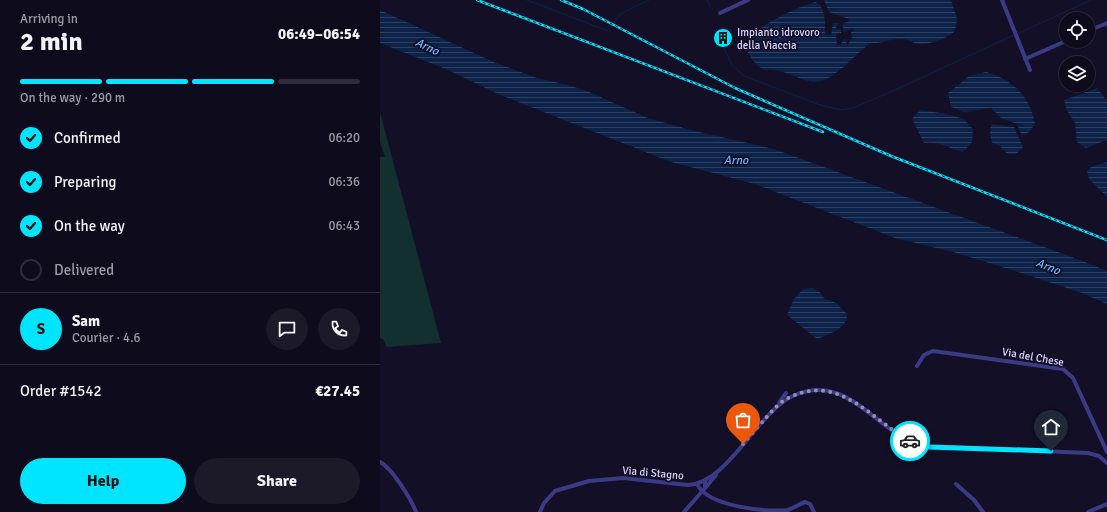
<!DOCTYPE html>
<html lang="en">
<head>
<meta charset="utf-8">
<style>
  body { margin:0; font-family:Signika,sans-serif; background:#1c1929; color:#f1f3f6; height:100vh; display:flex; flex-direction:column; font-size:15px; white-space:nowrap }
  * { box-sizing:border-box; margin:0 }
  p { font-size:13px; color:#9b9ba3 }
  .icon { flex:none; width:22px; height:22px; fill:none; stroke:currentColor; stroke-width:2; stroke-linecap:round; stroke-linejoin:round }
  .map { position:relative; flex:1; overflow:hidden }
  .sheet { display:flex; flex-direction:column; background:#0e0b1c; width:380px }
  .sheet>* { flex:none }
  .controls { position:absolute; left:679px; top:12px; display:grid; gap:8px }
  .controls a { display:grid; place-items:center; width:36px; height:36px; border-radius:50%; background:#0e0b1c; box-shadow:0 1px 3px #0004,0 0 0 1px #2e2b3b; font-size:20px }
  .pin { position:absolute; display:grid; place-items:center; width:34px; height:34px; color:#fff; margin:-41px -17px; border-radius:50% 50% 50% 0; rotate:-45deg; box-shadow:0 0 4px #0007 }
  .pin .icon { rotate:45deg }
  .courier { position:absolute; display:grid; place-items:center; width:40px; height:40px; margin:-20px; border:3px solid #00e5ff; border-radius:50%; background:#fff; color:#222; box-shadow:0 1px 5px #0007 }
  .overview em { font-style:normal; font-weight:800 }
  .overview div { display:flex; flex-direction:column-reverse }
  .overview { display:flex; align-items:center; justify-content:space-between; height:68px; padding:0 20px }
  h1 { font-size:26px; font-weight:800; line-height:30px }
  .bar { display:grid; grid-template-columns:repeat(4,1fr); gap:6px 4px; align-content:center; height:48px; padding:0 20px }
  .bar i { height:5px; border-radius:3px; background:#2e2b3b }
  .bar .selected { background:#00e5ff }
  .bar p { grid-column:span 4 }
  .line { display:flex; align-items:center; gap:10px; padding:0 20px; border-top:1px solid #2e2b3b }
  .line div { flex:1 }
  .round { display:grid; place-items:center; flex:none; width:42px; height:42px; border-radius:21px; background:#1c1929 }
  ol { padding:0 20px; list-style:none }
  li { display:flex; align-items:center; gap:12px; height:44px }
  li p { margin-inline-start:auto }
  li .icon { padding:4px; border-radius:50%; background:#00e5ff; color:#111; stroke-width:4 }
  li:last-child { color:#9b9ba3 }
  li i { width:22px; height:22px; border:2px solid #2e2b3b; border-radius:50% }
  .action { display:flex; gap:8px; margin-top:auto; padding:8px 20px }
  .action a { flex:1; height:46px; border-radius:24px; background:#00e5ff; color:#111; font-size:16px; font-weight:800; line-height:46px; text-align:center }
  .action a+a { background:#1c1929; color:#f1f3f6 }
  main { display:flex; flex:1; min-height:0 }
  .map>svg:first-child { display:block }
</style>
</head>
<body>
<main>
<section class="sheet">
<div class="overview"><div><h1>2 min</h1><p>Arriving in</p></div><em>06:49–06:54</em></div>
<div class="bar"><i class="selected"></i><i class="selected"></i><i class="selected"></i><i></i><p>On the way · 290 m</p></div>
<ol>
<li><svg class="icon" aria-label="check" viewBox="0 0 24 24"><path d="M5 12l5 5 9-10"/></svg>Confirmed<p>06:20</p></li>
<li><svg class="icon" aria-label="check" viewBox="0 0 24 24"><path d="M5 12l5 5 9-10"/></svg>Preparing<p>06:36</p></li>
<li><svg class="icon" aria-label="check" viewBox="0 0 24 24"><path d="M5 12l5 5 9-10"/></svg>On the way<p>06:43</p></li>
<li><i></i>Delivered</li>
</ol>
<div class="line" style="height:72px"><b class="round" style="background:#00e5ff;color:#111">S</b><div><b>Sam</b><p>Courier · 4.6</p></div><a class="round"><svg class="icon" aria-label="chat" viewBox="0 0 24 24"><path d="M4 5h16v11H9l-5 4z"/></svg></a><a class="round"><svg class="icon" aria-label="phone" viewBox="0 0 24 24"><path d="M5 4h4l2 5-3 2q2 4 5 5l2-3 5 2v4C11 20 4 13 5 4z"/></svg></a></div>
<div class="line" style="height:52px"><div>Order #1542</div><b>€27.45</b></div>
<div class="action"><a>Help</a><a>Share</a></div>
</section>
<div class="map">
<svg width="727" height="512" viewBox="0 0 727 512">
  <defs>
    <pattern id="water-rules" width="6" height="5" patternUnits="userSpaceOnUse"><rect width="6" height="5" fill="#0c2248"/><path d="M0 2.5h6" fill="none" stroke="#2f4163"/></pattern>
  </defs>
  <rect width="100%" height="100%" fill="#130f26"/>
  <path fill="#12302f" d="M0,112L61,343L7,347L3,339L0,338V157H5L0,142Z"/>
  <g fill="url(#water-rules)">
    <path d="M444,0H571L577,19L575,31C568,38 550,44 540,44C534,44 528,39 522,39C511,38 502,44 491,43C476,52 453,84 433,82C416,79 403,68 386,70C379,68 373,62 370,56C367,51 365,45 369,39C376,26 420,6 435,2C447,7 444,24 446,35H451L453,23H459L456,27L457,30L461,29V33L456,34L457,45H461L462,41L464,39L466,40L467,45L472,38L471,32L474,30L473,28L463,32V23L468,22L469,19L449,12Z"/>
    <path d="M0,10L116,63L157,78L184,84L207,91L268,118L307,129L394,149L700,260L727,271V304L702,293L638,272L573,252L515,238L375,184L291,162L118,94L68,70L0,43Z"/>
    <path d="M606,72C632,79 650,96 655,124L649,132L642,136L637,124L621,118L611,108L585,112L571,107L568,93L589,76Z"/>
    <path d="M717,88L727,101V140L706,148L697,142L695,123L687,111L684,100Z"/>
    <path d="M540,110L567,114L584,119L593,129L592,142L583,152C567,148 561,141 544,143L532,119Z"/>
    <path d="M611,124L634,127L643,147L636,154H627L619,145L612,143L610,133Z"/>
    <path d="M727,162V197L709,179L707,171L711,167Z"/>
    <path d="M433,288L439,291L445,299L456,303L467,314C468,328 448,335 437,339L407,315L414,299L423,289Z"/>
  </g>
  <g fill="none" stroke-linecap="round" stroke-linejoin="round">
    <g stroke="#0c2248" stroke-width="1">
      <path d="M147,0L228,31L240,14L269,0"/>
      <path d="M327,0L330,6"/>
      <path d="M637,34L711,0"/>
      <path d="M339,36L340,28"/>
      <path d="M341,42L352,65L364,76L440,105L462,110L473,108L515,90L634,35"/>
    </g>
    <g stroke="#3d3a85" stroke-width="4">
      <path d="M622,0L650,70"/>
      <path d="M340,13L368,0"/>
      <path d="M708,31L727,23"/>
      <path d="M645,59L686,41"/>
      <path d="M537,366L544,355L553,351L683,369L693,378L727,452"/>
      <path d="M399,403L406,393"/>
      <path d="M0,462C12,468 31,499 36,512"/>
      <path d="M317,484C328,507 386,512 408,510C414,508 419,504 425,502L430,504L434,512"/>
      <path d="M576,484L594,500L603,512"/>
      <path d="M326,487L336,475"/>
      <path d="M160,512L164,503L175,491L209,481L243,478L308,485C349,483 377,411 415,395C468,372 497,433 541,446L708,453L719,456L727,463"/>
      <path d="M304,512L325,488V480"/>
      <path d="M708,512L727,504"/>
    </g>
    <defs>
      <g id="rail">
        <path d="M97,0L443,132"/>
        <path d="M181,0L203,9L355,88L511,156L727,240"/>
      </g>
    </defs>
    <use href="#rail" stroke="#00e5ff" stroke-width="2.5"/>
    <use href="#rail" stroke="#130f26" stroke-width="1" stroke-dasharray="3" stroke-linecap="butt"/>
  </g>
  <g fill="none" stroke-linecap="round" stroke-linejoin="round">
    <path stroke="#948fb3" stroke-width="4" stroke-dasharray="0 7.2" d="M363,444C374,432 385,418 397,406C403,400 411,396 418,394C463,378 495,422 530,441"/>
    <path stroke="#00e5ff" stroke-width="5" d="M530,441L549,447L671,451"/>
  </g>
  <defs>
    <symbol id="building-disc" viewBox="-11 -11 22 22"><circle r="9.5" fill="#00e5ff" stroke="#130f26"/><path d="M-4-6H4V6H1V3H-1V6H-4ZM-2.5-4.3h1.7v1.8h-1.7ZM.8-4.3h1.7v1.8H.8ZM-2.5-1h1.7V.8h-1.7ZM.8-1h1.7V.8H.8Z" fill="#111"/></symbol>
  </defs>
  <g fill-rule="evenodd">
    <use href="#building-disc" x="332" y="27" width="22" height="22"/>
  </g>
  <g text-anchor="middle" dominant-baseline="central" stroke-width="4" stroke-linejoin="round" paint-order="stroke">
    <g font-size="11" fill="#d9d4ff" stroke="#130f26" text-anchor="start">
      <text x="357" y="32">Impianto idrovoro<tspan x="357" dy="13">della Viaccia</tspan></text>
    </g>
    <g font-size="11" fill="#d9d4ff" stroke="#130f26">
      <text transform="translate(653 357) rotate(10)">Via del Chese</text>
      <text transform="translate(273 473) rotate(5)">Via di Stagno</text>
    </g>
    <g font-size="12" font-style="italic" fill="#62b6ff" stroke="#130f26">
      <text transform="translate(47 47) rotate(25)">Arno</text>
      <text x="356" y="160">Arno</text>
      <text transform="translate(668 267) rotate(21)">Arno</text>
    </g>
  </g>
</svg>
<div class="controls">
<a><svg class="icon" aria-label="locate" viewBox="0 0 24 24"><circle cx="12" cy="12" r="6"/><path d="M12 2v4M12 18v4M2 12h4M18 12h4"/></svg></a>
<a><svg class="icon" aria-label="layers" viewBox="0 0 24 24"><path d="M12 4l9 5-9 5-9-5zM3 14l9 5 9-5"/></svg></a>
</div>
<div class="pin" style="left:363px;top:444px;background:#ea580c"><svg class="icon" aria-label="bag" viewBox="0 0 24 24"><path d="M5 8h14l-1 12H6zM9 8a3 3 0 0 1 6 0"/></svg></div>
<div class="pin" style="left:671px;top:451px;background:#1f2937"><svg class="icon" aria-label="home" viewBox="0 0 24 24"><path d="M3 11l9-7 9 7M6 9v11h12V9"/></svg></div>
<div class="courier" style="left:530px;top:441px"><svg class="icon" aria-label="car" viewBox="0 0 24 24"><path d="M5 17H2v-5l4-1 3-4h7l3 4 3 1v5h-3M9 17h6M6 11h13"/><circle cx="7" cy="17" r="2"/><circle cx="17" cy="17" r="2"/></svg></div>
</div>
</main>
</body>
</html>
